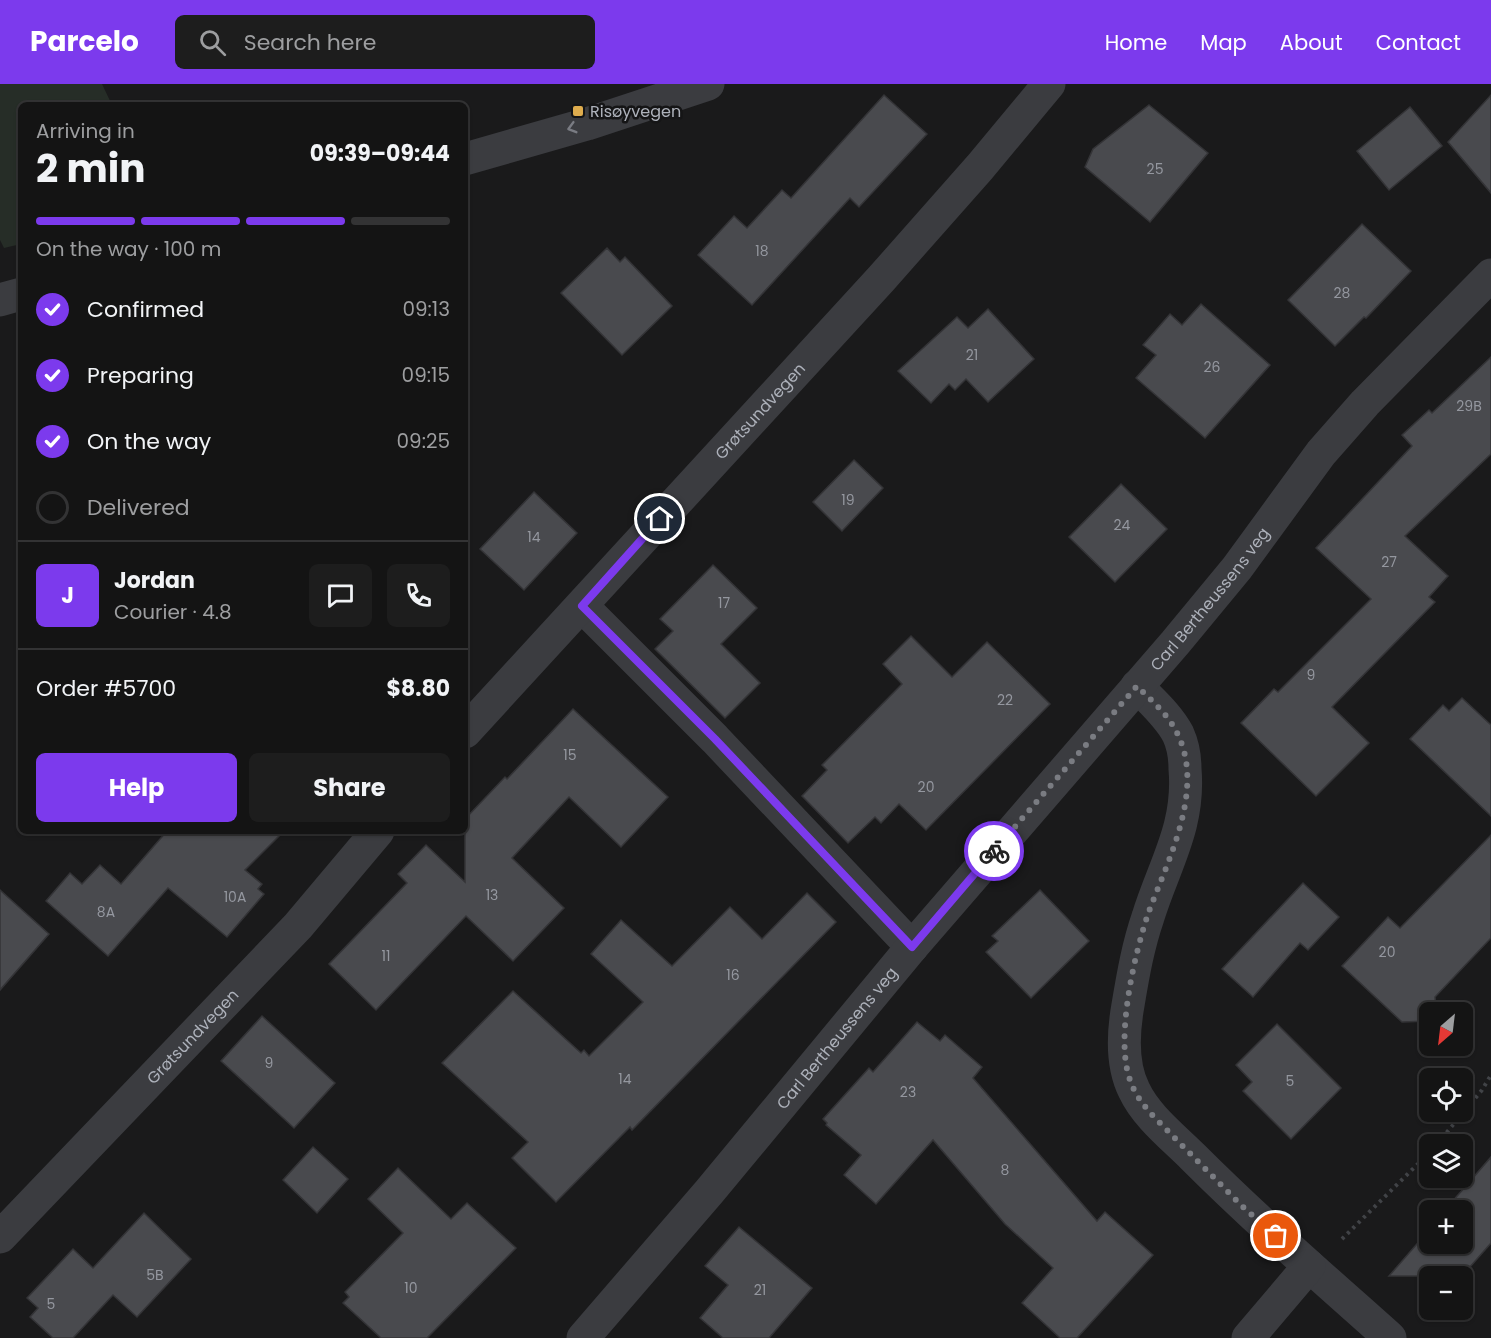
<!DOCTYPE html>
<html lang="en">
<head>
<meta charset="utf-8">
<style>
  body { margin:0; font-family:Poppins,sans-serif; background:#1d1d1d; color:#f1f3f6; height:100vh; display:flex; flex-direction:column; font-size:22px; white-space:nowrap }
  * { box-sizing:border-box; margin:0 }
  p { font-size:20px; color:#9d9ea0 }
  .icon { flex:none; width:33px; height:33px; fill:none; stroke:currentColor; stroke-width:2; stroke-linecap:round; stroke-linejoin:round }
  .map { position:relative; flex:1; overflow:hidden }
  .drawer { position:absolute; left:18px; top:18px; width:450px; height:732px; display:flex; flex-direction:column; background:#141414; border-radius:9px; box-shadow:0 2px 4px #0004,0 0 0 2px #333334 }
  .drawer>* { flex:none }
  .needle { width:39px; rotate:208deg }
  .fabs { position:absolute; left:1419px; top:918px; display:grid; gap:12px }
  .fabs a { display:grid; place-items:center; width:54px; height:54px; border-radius:9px; background:#141414; box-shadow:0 2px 4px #0004,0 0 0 2px #333334; font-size:30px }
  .pin { position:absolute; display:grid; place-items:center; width:51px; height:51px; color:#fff; margin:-26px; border:3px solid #fff; border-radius:50%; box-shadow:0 2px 6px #0007 }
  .courier { position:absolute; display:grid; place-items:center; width:60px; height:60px; margin:-30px; border:4px solid #7c3aed; border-radius:50%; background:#fff; color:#222; box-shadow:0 2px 8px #0007 }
  .summary em { font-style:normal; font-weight:700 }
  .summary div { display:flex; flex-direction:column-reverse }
  .summary { display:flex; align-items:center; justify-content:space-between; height:102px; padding:0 18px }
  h1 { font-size:39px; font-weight:700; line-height:45px }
  .bar { display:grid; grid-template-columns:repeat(4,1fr); gap:9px 6px; align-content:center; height:72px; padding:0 18px }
  .bar i { height:8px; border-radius:4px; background:#333334 }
  .bar .current { background:#7c3aed }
  .bar p { grid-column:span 4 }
  .line { display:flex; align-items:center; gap:15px; padding:0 18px; border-top:2px solid #333334 }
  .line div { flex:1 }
  .round { display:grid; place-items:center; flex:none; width:63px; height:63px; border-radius:9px; background:#1d1d1d }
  ol { padding:0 18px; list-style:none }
  li { display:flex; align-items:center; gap:18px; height:66px }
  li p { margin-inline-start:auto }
  li .icon { padding:6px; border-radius:50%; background:#7c3aed; color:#fff; stroke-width:4 }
  li:last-child { color:#9d9ea0 }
  li i { width:33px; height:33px; border:3px solid #333334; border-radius:50% }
  .button { display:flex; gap:12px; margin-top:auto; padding:12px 18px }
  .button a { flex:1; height:69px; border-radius:9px; background:#7c3aed; color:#fff; font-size:24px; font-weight:700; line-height:69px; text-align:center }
  .button a+a { background:#1d1d1d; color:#f1f3f6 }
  header { display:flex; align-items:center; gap:36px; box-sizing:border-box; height:84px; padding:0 30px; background:#7c3aed; color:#fff }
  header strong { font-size:28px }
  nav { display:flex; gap:33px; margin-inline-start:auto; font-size:21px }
  .search { width:420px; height:54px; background:#1d1d1d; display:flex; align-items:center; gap:15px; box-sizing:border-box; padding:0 21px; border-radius:9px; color:#9d9ea0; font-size:22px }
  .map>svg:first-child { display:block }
</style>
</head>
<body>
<header>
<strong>Parcelo</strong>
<div class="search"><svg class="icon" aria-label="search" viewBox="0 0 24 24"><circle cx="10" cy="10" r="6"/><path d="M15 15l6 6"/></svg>Search here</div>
<nav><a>Home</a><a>Map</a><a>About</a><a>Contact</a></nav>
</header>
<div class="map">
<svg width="1491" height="1254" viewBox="0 0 1491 1254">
  <rect width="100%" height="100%" fill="#1a1a1b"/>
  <path fill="#262d27" d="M0,0H102L112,21H21V160L4,164L0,156Z"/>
  <g fill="#494a4e" stroke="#343437" stroke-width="1.5">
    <path d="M884,11L927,50L859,123L850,114L752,221L698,171L734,132L747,144L782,106L791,114Z"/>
    <path d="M1491,11V109L1448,58Z"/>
    <path d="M1149,21L1208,69L1150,138L1085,83L1093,65Z"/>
    <path d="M1410,23L1442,62L1389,106L1357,67Z"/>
    <path d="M1362,140L1411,187L1366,234L1364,233L1335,262L1288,216Z"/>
    <path d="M607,164L620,178L625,173L672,222L622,271L561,209Z"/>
    <path d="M1201,220L1270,281L1205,354L1136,294L1156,271L1143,261L1170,230L1182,241Z"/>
    <path d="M988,225L1034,275L988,318L966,295L955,306L949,300L931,319L898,287L957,233L968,244Z"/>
    <path d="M1491,273V370L1405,452L1448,492L1429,513L1435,518L1332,623L1369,659L1316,712L1241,639L1274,605L1278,608L1371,515L1316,464L1412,362L1402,351L1429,326L1432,329Z"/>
    <path d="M854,376L883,404L842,447L813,418Z"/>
    <path d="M1121,400L1167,445L1115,498L1069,453Z"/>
    <path d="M534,408L577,449L524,506L480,465Z"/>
    <path d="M713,481L757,524L721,560L760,599L725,634L655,565L673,547L660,535Z"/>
    <path d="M911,552L952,593L987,558L1050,620L926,746L899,720L881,739L875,733L848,759L802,712L827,686L822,681L902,600L883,580Z"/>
    <path d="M1462,614L1491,641V732L1410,655L1443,621L1449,627Z"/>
    <path d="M573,625L668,713L621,763L569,713L512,774L564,824L513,877L466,832L376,926L329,880L407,799L398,790L426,761L465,798V735L505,693L507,695Z"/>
    <path d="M167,747H284L245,786L262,800L258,805L264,810L227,853L168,804L108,872L46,817L70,789L82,800L100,781L121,800Z"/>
    <path d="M1491,751V854L1435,913L1436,928H1430V937L1402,938L1342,882L1388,833L1400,844Z"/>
    <path d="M1303,799L1339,833L1308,866L1300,859L1253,913L1222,885Z"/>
    <path d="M0,806L49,850L0,906Z"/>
    <path d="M1040,806L1089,857L1031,914L986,868L998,857L992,852Z"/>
    <path d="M807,809L836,838L632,1046L630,1043L556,1118L512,1074L528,1058L442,979L513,907L581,969L584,966L589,972L643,918L591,870L621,836L672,882L730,823L762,855Z"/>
    <path d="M262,932L335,999L294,1044L221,977Z"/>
    <path d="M917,938L940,957L945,951L982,983L973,994L1097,1137L1105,1128L1153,1171L1077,1254H1060L1022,1219L1053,1184L1005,1140L933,1056L876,1120L844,1091L861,1071L826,1041L827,1039L823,1035L869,984L873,988Z"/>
    <path d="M1277,940L1341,1004L1291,1055L1243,1007L1252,998L1236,981Z"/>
    <path d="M313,1063L348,1095L317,1129L283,1096Z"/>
    <path d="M1491,1073V1159L1462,1192H1389L1430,1145V1160H1462V1126H1445Z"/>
    <path d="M398,1084L451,1135L467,1119L516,1164L427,1254H381L343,1219L349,1213L345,1208L403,1149L368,1115Z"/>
    <path d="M144,1129L191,1175L137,1233L113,1211L73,1254H53L30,1233L38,1224L27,1214L73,1165L93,1184Z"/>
    <path d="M739,1143L812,1204L769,1254H723L700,1234L728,1201L705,1182Z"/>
  </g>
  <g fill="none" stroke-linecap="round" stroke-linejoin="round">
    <g stroke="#414347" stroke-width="4" stroke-dasharray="3 4.5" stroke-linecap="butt">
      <path d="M1437,1060L1482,1006L1491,991"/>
      <path d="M1342,1155L1430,1068"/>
    </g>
    <g stroke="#3b3c40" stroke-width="33">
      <path d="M465,75L587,40L708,0"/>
      <path d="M0,216L21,210"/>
      <path d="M582,522L715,655L912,863"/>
      <path d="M1137,602C1151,617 1168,631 1178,650C1183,661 1185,673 1185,685C1190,743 1164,781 1148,833C1138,862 1133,891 1128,921C1123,949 1121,980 1134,1006C1146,1032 1173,1053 1193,1073C1256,1136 1324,1195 1390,1254"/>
      <path id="s1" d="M465,648L881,195L980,83L1049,0"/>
      <path id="s2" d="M0,1153L298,842L378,747"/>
      <path id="s3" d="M583,1254L709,1108L912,863L1175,559L1237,484L1321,369L1365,319L1491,191"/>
      <path d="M1248,1254L1309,1182"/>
    </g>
  </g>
  <defs><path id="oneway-chevron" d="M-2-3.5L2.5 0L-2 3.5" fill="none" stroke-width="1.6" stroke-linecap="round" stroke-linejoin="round" transform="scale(1.5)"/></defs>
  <use stroke="#7a7c83" href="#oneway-chevron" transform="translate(572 44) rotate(164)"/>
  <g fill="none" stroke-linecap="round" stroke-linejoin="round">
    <path stroke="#7a7c82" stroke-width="6" stroke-dasharray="0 10.8" d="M994,767L1137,602C1152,617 1169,631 1178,651C1205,707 1167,778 1148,830C1134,872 1115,955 1130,996C1135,1011 1144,1022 1155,1034L1243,1123L1276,1152"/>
    <path stroke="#7c3aed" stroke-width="8" d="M660,435L582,522L715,655L912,863L994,767"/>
  </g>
  <rect fill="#dfad4e" stroke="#151516" stroke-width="2" x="572" y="21" width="12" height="12" rx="3"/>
  <g text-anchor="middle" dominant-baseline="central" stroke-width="5" stroke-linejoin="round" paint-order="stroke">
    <g font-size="14" fill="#94979f">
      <text x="1155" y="85">25</text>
      <text x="762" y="167">18</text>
      <text x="1342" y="209">28</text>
      <text x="972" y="271">21</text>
      <text x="1212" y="283">26</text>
      <text x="1469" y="322">29B</text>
      <text x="848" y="416">19</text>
      <text x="1122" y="441">24</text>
      <text x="534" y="453">14</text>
      <text x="1389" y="478">27</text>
      <text x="724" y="519">17</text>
      <text x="1311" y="591">9</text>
      <text x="1005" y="616">22</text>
      <text x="570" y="671">15</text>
      <text x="926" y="703">20</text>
      <text x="492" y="811">13</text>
      <text x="235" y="813">10A</text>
      <text x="106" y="828">8A</text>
      <text x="1387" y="868">20</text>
      <text x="386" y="872">11</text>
      <text x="733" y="891">16</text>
      <text x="269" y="979">9</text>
      <text x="625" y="995">14</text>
      <text x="1290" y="997">5</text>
      <text x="908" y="1008">23</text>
      <text x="1005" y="1086">8</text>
      <text x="155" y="1191">5B</text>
      <text x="411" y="1204">10</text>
      <text x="760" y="1206">21</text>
      <text x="51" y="1220">5</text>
    </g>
    <g font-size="16" fill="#adb1ba" stroke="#151516" text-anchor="start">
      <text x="590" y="27">Risøyvegen</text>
    </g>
    <g font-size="16" fill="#adb1ba" stroke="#151516">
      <text stroke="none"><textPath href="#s1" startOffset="436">Grøtsundvegen</textPath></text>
      <text stroke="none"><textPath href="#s3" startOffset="969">Carl Bertheussens veg</textPath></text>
      <text stroke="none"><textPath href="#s2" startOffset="278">Grøtsundvegen</textPath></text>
      <text stroke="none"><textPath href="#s3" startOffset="393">Carl Bertheussens veg</textPath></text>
    </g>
  </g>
</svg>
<div class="fabs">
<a><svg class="needle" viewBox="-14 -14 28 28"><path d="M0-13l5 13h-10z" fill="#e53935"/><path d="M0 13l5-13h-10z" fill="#9d9ea0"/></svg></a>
<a><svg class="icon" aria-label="locate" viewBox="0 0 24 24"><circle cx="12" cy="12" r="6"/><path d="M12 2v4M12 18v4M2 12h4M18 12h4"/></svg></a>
<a><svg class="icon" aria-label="layers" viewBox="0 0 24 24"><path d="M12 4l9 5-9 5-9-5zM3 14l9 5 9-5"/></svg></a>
<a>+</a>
<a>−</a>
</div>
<div class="pin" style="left:1276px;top:1152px;background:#ea580c"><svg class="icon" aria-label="bag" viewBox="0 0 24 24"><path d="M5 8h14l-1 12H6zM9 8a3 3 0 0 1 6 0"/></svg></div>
<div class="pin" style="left:660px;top:435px;background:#1f2937"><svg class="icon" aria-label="home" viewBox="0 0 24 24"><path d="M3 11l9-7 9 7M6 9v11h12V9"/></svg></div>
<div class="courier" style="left:994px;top:767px"><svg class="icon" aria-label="bike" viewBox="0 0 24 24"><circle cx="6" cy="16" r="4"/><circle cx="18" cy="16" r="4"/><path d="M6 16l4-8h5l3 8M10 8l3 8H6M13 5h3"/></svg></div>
<section class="drawer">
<div class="summary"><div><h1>2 min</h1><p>Arriving in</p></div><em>09:39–09:44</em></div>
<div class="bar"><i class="current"></i><i class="current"></i><i class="current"></i><i></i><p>On the way · 100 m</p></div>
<ol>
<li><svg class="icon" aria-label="check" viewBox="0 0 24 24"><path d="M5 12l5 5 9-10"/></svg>Confirmed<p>09:13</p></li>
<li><svg class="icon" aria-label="check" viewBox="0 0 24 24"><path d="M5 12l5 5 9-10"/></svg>Preparing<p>09:15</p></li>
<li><svg class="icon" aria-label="check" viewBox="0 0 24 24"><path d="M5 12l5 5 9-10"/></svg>On the way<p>09:25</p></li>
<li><i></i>Delivered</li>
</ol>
<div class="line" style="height:108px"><b class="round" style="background:#7c3aed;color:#fff">J</b><div><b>Jordan</b><p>Courier · 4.8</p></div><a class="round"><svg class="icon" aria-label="chat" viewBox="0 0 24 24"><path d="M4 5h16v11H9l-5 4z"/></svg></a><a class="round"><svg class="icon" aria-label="phone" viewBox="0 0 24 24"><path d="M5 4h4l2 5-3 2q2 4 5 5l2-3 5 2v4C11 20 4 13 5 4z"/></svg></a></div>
<div class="line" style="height:78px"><div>Order #5700</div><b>$8.80</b></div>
<div class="button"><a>Help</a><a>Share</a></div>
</section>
</div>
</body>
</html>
